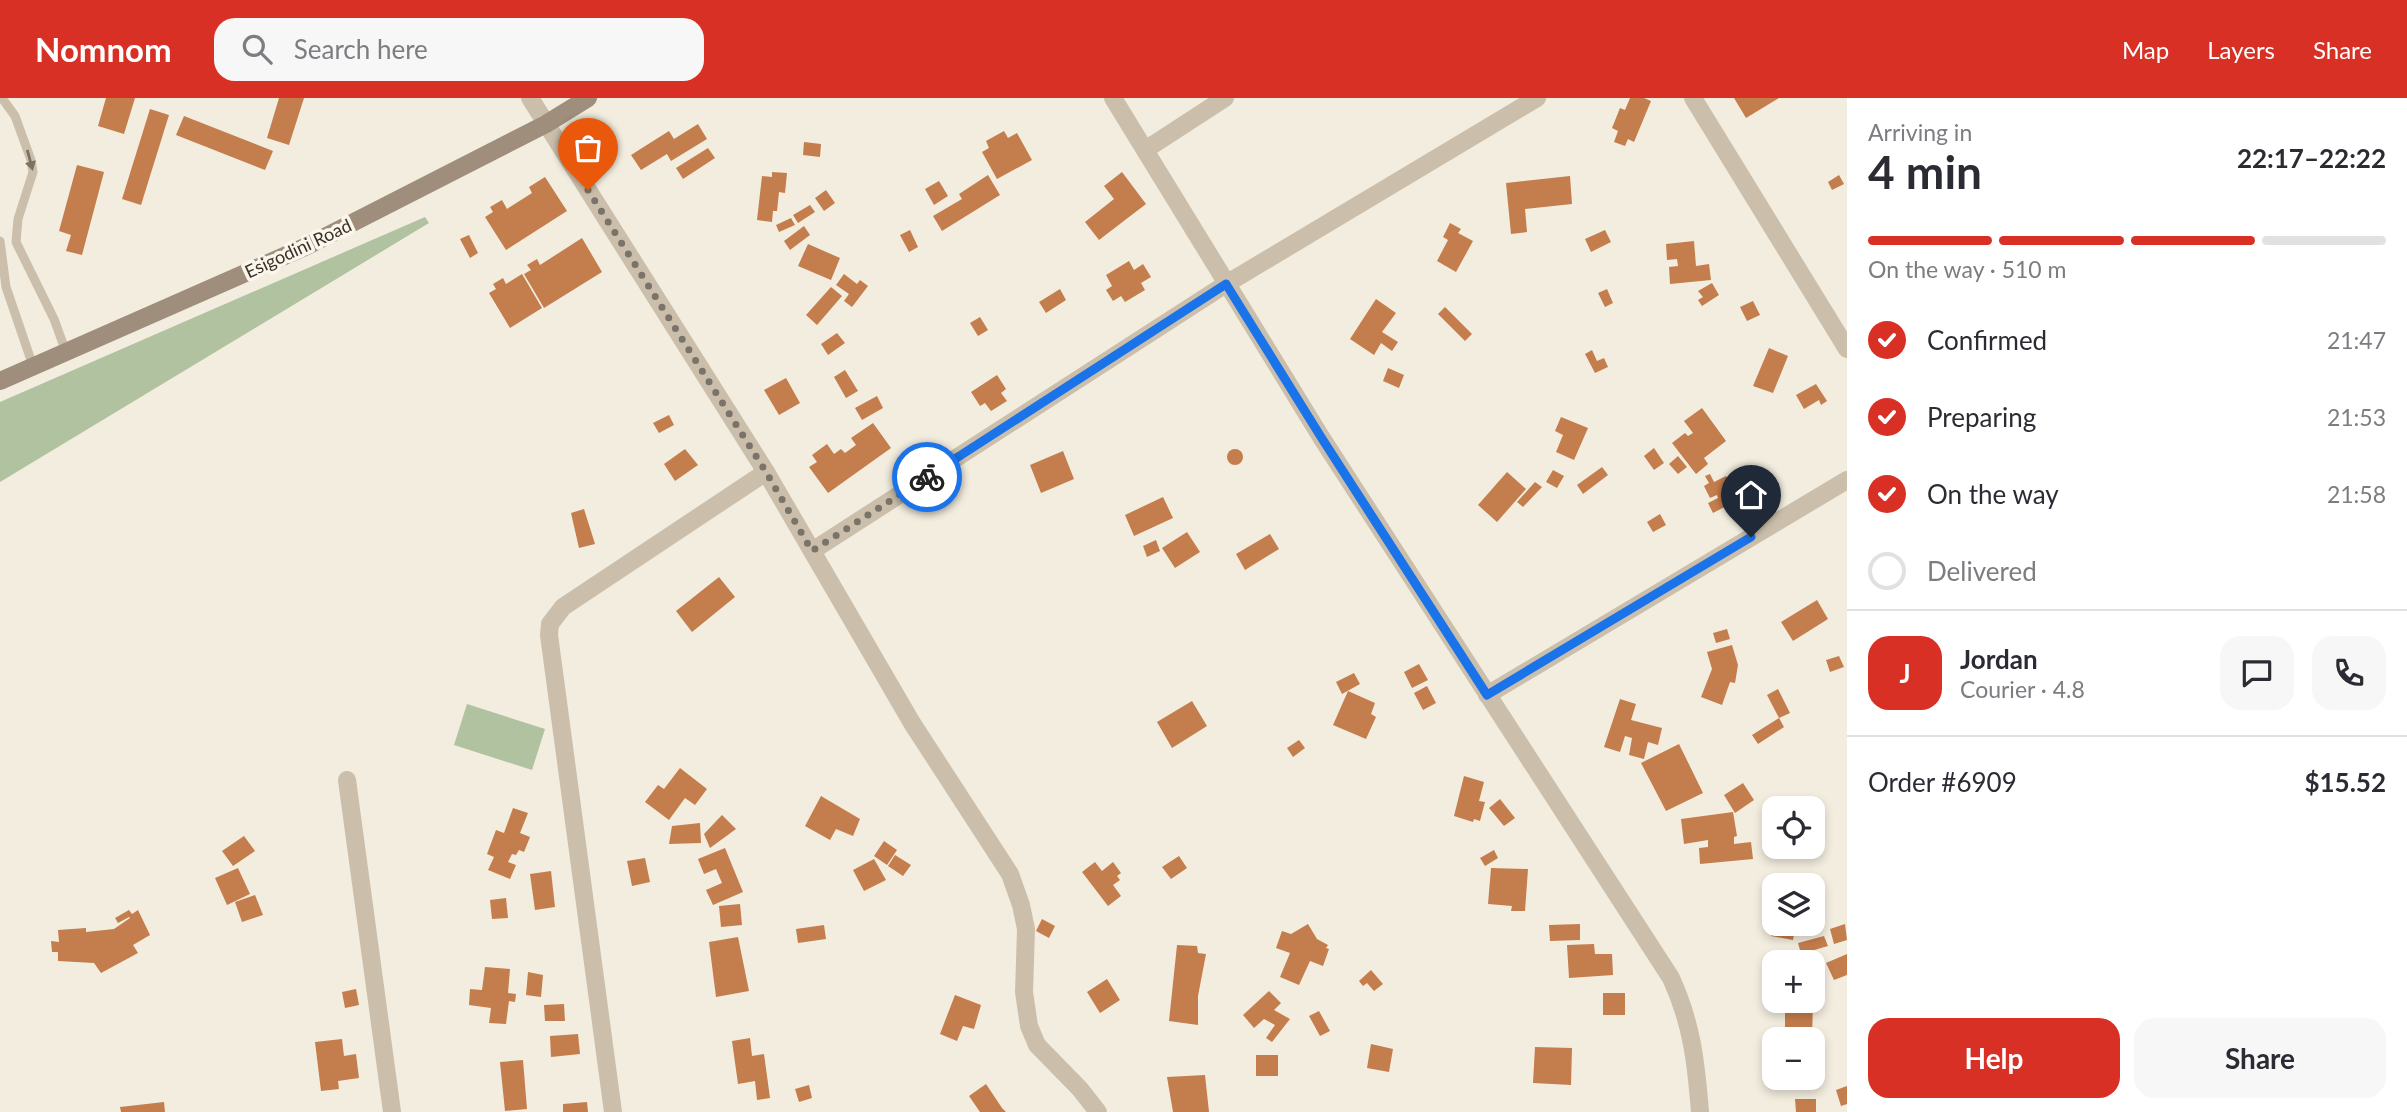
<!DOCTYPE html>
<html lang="en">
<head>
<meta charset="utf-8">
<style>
  body { margin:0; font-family:Lato,sans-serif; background:#f7f7f7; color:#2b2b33; height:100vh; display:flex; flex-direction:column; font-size:26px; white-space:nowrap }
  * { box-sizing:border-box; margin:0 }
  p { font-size:23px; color:#7c7c81 }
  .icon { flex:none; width:38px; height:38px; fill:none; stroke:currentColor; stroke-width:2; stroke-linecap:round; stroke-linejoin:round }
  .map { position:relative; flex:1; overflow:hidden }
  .side { display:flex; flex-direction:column; background:#fff; width:560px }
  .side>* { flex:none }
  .fabs { position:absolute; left:1762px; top:698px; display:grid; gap:14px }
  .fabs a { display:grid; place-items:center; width:63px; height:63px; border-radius:14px; background:#fff; box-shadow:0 4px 10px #0003; font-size:35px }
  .pin { position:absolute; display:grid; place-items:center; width:60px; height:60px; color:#fff; margin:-72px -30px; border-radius:50% 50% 50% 0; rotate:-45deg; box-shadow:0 0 7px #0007 }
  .pin .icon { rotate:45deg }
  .courier { position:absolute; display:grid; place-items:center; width:70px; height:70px; margin:-35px; border:5px solid #1a73e8; border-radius:50%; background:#fff; color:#222; box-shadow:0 2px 9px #0007 }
  .head em { font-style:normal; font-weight:700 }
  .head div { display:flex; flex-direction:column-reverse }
  .head { display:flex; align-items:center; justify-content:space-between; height:119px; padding:0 21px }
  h1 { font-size:46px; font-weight:700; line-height:52px }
  .bar { display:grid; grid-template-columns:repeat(4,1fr); gap:10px 7px; align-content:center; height:84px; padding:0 21px }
  .bar i { height:9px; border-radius:5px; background:#e1e1e2 }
  .bar .current { background:#d93025 }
  .bar p { grid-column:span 4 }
  .line { display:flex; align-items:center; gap:18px; padding:0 21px; border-top:2px solid #e1e1e2 }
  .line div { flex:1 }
  .round { display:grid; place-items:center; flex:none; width:74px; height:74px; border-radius:21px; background:#f7f7f7 }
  ol { padding:0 21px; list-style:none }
  li { display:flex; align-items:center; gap:21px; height:77px }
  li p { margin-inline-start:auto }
  li .icon { padding:7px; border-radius:50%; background:#d93025; color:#fff; stroke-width:4 }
  li:last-child { color:#7c7c81 }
  li i { width:38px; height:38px; border:4px solid #e1e1e2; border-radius:50% }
  .action { display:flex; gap:14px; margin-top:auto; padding:14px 21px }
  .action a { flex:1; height:80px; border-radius:21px; background:#d93025; color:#fff; font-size:28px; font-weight:700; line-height:80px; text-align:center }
  .action a+a { background:#f7f7f7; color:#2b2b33 }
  header { display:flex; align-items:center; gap:42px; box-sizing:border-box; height:98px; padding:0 35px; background:#d93025; color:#fff }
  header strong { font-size:33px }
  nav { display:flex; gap:38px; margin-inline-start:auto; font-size:24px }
  .search { width:490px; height:63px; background:#f7f7f7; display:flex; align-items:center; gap:18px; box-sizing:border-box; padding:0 24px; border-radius:21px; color:#7c7c81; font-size:26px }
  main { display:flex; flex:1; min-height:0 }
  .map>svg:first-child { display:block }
</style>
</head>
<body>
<header>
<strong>Nomnom</strong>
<div class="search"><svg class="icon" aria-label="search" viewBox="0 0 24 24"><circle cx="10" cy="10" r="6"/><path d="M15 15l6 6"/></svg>Search here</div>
<nav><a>Map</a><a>Layers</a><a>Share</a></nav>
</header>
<main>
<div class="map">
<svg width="1847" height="1014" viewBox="0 0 1847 1014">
  <rect width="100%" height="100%" fill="#f3eddf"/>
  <g fill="#b0c29f">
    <path d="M425,119L429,125L0,384V304Z"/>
    <path d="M467,606L545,631L532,672L454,647Z"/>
  </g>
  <g fill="#c47d4c">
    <path d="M106,0H135L124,36L98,28Z"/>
    <path d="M279,0H304L289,47L267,40Z"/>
    <path d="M1630,0H1644L1651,3L1634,44L1628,41L1625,48L1614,44L1618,33L1612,30L1620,10L1625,12Z"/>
    <path d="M1734,0H1779L1746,20Z"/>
    <path d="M150,11L169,17L141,107L122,101Z"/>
    <path d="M184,18L273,53L265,72L176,37Z"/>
    <path d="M698,26L707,41L671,63L667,56L641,72L631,57L669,33L674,41Z"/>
    <path d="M1004,33L1008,40L1017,35L1032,62L997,81L982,54L989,50L986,43Z"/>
    <path d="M804,44L821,46L820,59L803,57Z"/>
    <path d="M708,50L715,60L683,81L676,70Z"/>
    <path d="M77,67L104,74L82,157L66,153L71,137L59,133Z"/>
    <path d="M772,74L787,75L785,95L779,94L777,113H773L772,124L757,122L762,78L772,79Z"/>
    <path d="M1122,74L1146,106L1099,142L1085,124L1114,101L1104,88Z"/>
    <path d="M988,77L1000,97L942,133L933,118L962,101L959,96Z"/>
    <path d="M1839,77L1844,86L1832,92L1828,84Z"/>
    <path d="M1570,78L1572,106L1525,111L1527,134L1511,136L1506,85Z"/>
    <path d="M545,79L567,113L506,152L485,119L493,114L490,109L502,102L507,111L532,95L529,89Z"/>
    <path d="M939,83L948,98L934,107L925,91Z"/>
    <path d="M826,92L835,105L824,113L815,100Z"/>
    <path d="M810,107L815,114L798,125L793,117Z"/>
    <path d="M791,120L795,127L779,134L776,127Z"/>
    <path d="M1450,125L1461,131L1458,135L1473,143L1456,174L1437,163L1448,142L1443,139Z"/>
    <path d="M804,128L810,137L790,152L784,143Z"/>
    <path d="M910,132L918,149L909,154L900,137Z"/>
    <path d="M1605,132L1611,144L1591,154L1585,141Z"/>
    <path d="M469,137L478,155L470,160L460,141Z"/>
    <path d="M582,140L602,174L544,210L524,176L531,172L527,167L537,161L540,167Z"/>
    <path d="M1694,143L1696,168L1709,166L1711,182L1670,186L1669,169L1678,168L1677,161L1667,162L1666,146Z"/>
    <path d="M808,146L840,160L831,182L798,168Z"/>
    <path d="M1129,163L1134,172L1143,166L1151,179L1141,185L1145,192L1125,204L1121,198L1113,203L1106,192L1112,188L1106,177Z"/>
    <path d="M522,176L542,210L510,230L489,195L496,191L493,186L503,180L506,186Z"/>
    <path d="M844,176L857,186L860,182L868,188L852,209L844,203L849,196L836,187Z"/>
    <path d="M1712,185L1719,197L1702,208L1698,202L1703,199L1698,193Z"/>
    <path d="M831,189L842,198L817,227L806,217Z"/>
    <path d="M1060,191L1066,202L1046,215L1039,204Z"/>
    <path d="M1607,191L1613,205L1605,209L1598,195Z"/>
    <path d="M1376,201L1396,215L1382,234L1398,244L1392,253L1381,245L1374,257L1350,241Z"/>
    <path d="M1753,203L1760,217L1747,223L1740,209Z"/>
    <path d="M1445,209L1472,236L1465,243L1438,216Z"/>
    <path d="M980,219L988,232L978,238L970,225Z"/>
    <path d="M837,235L845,245L828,257L821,246Z"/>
    <path d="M1769,250L1788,258L1773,295L1753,288Z"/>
    <path d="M1592,252L1597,263L1604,260L1608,269L1595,275L1585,256Z"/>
    <path d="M1388,270L1404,277L1399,290L1383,283Z"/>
    <path d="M845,272L858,293L846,300L834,279Z"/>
    <path d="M997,277L1006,291L1001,295L1007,303L991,313L985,305L980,308L971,294Z"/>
    <path d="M786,280L800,305L779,317L764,292Z"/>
    <path d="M1816,286L1827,303L1821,307L1819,302L1804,311L1796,297Z"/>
    <path d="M877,298L883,310L862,322L855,310Z"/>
    <path d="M1702,310L1726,343L1704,360L1708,366L1696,376L1672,345L1685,335L1688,338L1693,335L1684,323Z"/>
    <path d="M669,317L674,327L659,335L653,325Z"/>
    <path d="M1561,319L1588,330L1574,362L1556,354L1563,337L1555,333Z"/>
    <path d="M873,325L891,350L828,395L809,369L817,364L812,357L827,346L834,356L841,351L845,355L856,347L851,340Z"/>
    <path d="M1654,350L1664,365L1654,372L1644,358Z"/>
    <path d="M685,351L698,367L675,383L664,366Z"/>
    <circle cx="1235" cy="359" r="8"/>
    <path d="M1063,353L1074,381L1041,395L1030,367Z"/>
    <path d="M1678,358L1687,369L1678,376L1669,366Z"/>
    <path d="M1602,369L1608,377L1583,396L1577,387Z"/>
    <path d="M1553,372L1564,378L1557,390L1546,384Z"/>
    <path d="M1507,374L1526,391L1497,424L1478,407Z"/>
    <path d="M1710,376L1714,384L1726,378L1738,402L1713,415L1708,405L1718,400L1717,397L1710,400L1704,388L1709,385L1705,378Z"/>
    <path d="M1535,384L1542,389L1523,409L1517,404Z"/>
    <path d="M1163,399L1173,420L1134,438L1125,417Z"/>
    <path d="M584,411L595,446L579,450L571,415Z"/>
    <path d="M1660,416L1666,427L1653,434L1647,424Z"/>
    <path d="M1187,434L1200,454L1175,470L1162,450Z"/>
    <path d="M1270,436L1279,451L1245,472L1236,456Z"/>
    <path d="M1156,442L1160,453L1147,459L1143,448Z"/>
    <path d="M719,479L735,499L692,534L676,513Z"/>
    <path d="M1817,502L1828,521L1793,543L1781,524Z"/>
    <path d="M1727,531L1730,541L1716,545L1713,535Z"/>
    <path d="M1732,547L1738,567L1735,585L1730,584L1722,607L1701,599L1712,571L1707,554Z"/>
    <path d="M1839,558L1844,569L1830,574L1826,562Z"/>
    <path d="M1419,566L1428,582L1412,590L1404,574Z"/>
    <path d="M1354,575L1360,586L1342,596L1336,584Z"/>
    <path d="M1427,588L1436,605L1423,612L1414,595Z"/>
    <path d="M1778,591L1790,615L1779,620L1767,597Z"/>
    <path d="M1348,593L1375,605L1371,616L1376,619L1366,641L1333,627Z"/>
    <path d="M1620,601L1636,606L1631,622L1662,630L1658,647L1648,644L1644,661L1629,657L1632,640L1625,638L1620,654L1604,649Z"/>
    <path d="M1192,603L1207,628L1172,650L1157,624Z"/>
    <path d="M1779,620L1784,629L1758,646L1752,637Z"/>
    <path d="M1299,642L1305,650L1293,659L1287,650Z"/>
    <path d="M1679,646L1703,695L1666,713L1641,665Z"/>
    <path d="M680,670L707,691L695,707L685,700L669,722L645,704L658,687L664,691Z"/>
    <path d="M1464,678L1484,684L1479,703L1485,704L1480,723L1474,721L1473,724L1454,718Z"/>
    <path d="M1743,685L1754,702L1735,715L1724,697Z"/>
    <path d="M821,698L860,721L853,738L836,731L830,742L805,728Z"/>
    <path d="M1500,701L1515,720L1504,728L1489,710Z"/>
    <path d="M513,710L528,715L520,735L530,739L524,754L519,752L516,757L512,756L508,764L516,767L510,781L488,772L494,759L487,756L496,732L504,735Z"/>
    <path d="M1733,714L1737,738L1734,739V746L1751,744L1753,761L1700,766L1699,750L1708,749V742L1684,746L1681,721Z"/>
    <path d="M722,717L736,731L710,750L704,736Z"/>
    <path d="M700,725L701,745L669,746L672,728Z"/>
    <path d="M244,738L255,753L233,768L222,753Z"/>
    <path d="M884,743L897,752L887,767L874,758Z"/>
    <path d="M725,750L743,794L713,807L706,792L722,785L716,771L704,776L698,761Z"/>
    <path d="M1494,752L1498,760L1485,768L1480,760Z"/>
    <path d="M895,757L911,767L903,778L888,768Z"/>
    <path d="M1179,758L1187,770L1171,781L1162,769Z"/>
    <path d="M645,760L650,784L632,788L627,763Z"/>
    <path d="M874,761L886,782L864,793L853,772Z"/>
    <path d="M1095,764L1102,773L1113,764L1121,775L1117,778L1120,782L1113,787L1121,798L1108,808L1082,774Z"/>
    <path d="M238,770L250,796L227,807L215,780Z"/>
    <path d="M1491,770L1528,771L1525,813H1511L1512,808L1488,806Z"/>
    <path d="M551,773L555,809L535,812L530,776Z"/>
    <path d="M255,797L263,817L242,824L235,804Z"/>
    <path d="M506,800L508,820L492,821L490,802Z"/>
    <path d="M740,806L742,827L721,829L719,808Z"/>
    <path d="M129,812L132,816L138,812L150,837L133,847L138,855L101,875L94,865L58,863V854H52L51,843L59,844L58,832L86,830V834L114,831L130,820L129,819L118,825L115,820Z"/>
    <path d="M1042,821L1055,828L1049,840L1036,833Z"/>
    <path d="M1308,826L1317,841L1328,847L1326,850L1329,851L1323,868L1310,863L1299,887L1280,879L1290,855L1276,850L1282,833L1291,836Z"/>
    <path d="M1580,826V842L1550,843L1549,827Z"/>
    <path d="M1773,826H1796L1793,842L1771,838Z"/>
    <path d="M1845,826L1847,842L1834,846L1830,831Z"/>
    <path d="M824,827L826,841L798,845L796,831Z"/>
    <path d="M1824,838L1828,848L1801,856L1798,845Z"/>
    <path d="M738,839L749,893L716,899L709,844Z"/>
    <path d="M1594,846L1595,856H1612L1613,877L1569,880L1567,847Z"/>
    <path d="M1177,847L1197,848L1198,855L1206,856L1198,898V927L1169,923Z"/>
    <path d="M1847,856V877L1834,882L1826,865Z"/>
    <path d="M485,869L510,871L508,895L516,896L515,904L509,903L506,926L489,925L491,910L469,907L470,891L482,892Z"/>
    <path d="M1371,872L1383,886L1374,893L1367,885L1363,888L1359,883Z"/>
    <path d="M528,874L543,877L541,899L526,897Z"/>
    <path d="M1107,881L1120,902L1100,915L1087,894Z"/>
    <path d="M356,891L359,907L345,910L342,894Z"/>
    <path d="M1269,893L1281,905L1274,912L1290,921L1272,944L1266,940L1275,927L1264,921L1254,930L1243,917Z"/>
    <rect x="1603" y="895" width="22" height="22"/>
    <path d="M955,897L981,907L974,931L963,928L957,943L940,936Z"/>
    <path d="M1785,903H1813L1812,942H1785Z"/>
    <path d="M564,906L565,923H545L544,907Z"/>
    <path d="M1319,913L1330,933L1320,938L1309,918Z"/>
    <path d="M578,936L580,956L551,959L550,938Z"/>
    <path d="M750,940L752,958L764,956L770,1000L757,1002L755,983L738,986L732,943Z"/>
    <path d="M342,941L344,958L356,956L359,980L338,983L339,991L321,993L315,944Z"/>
    <path d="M1371,946L1393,951L1389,974L1367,970Z"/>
    <path d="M1535,949L1572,950L1571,987L1533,985Z"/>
    <rect x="1256" y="957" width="22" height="21"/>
    <path d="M523,962L527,1011L505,1013L500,964Z"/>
    <path d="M1205,977L1209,1014H1173L1167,979Z"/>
    <path d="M986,986L1002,1010L1006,1014H980L969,998Z"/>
    <path d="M809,987L812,1000L799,1004L795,991Z"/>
    <path d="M1847,988V1006L1841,1008L1836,992Z"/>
    <path d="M1795,1001H1816V1014H1796Z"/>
    <path d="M164,1004L165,1014H121L120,1009Z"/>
    <path d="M587,1004L588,1014H563V1006Z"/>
  </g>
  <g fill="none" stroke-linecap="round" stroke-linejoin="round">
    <g stroke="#cbbfab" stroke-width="9">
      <path d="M2,0L15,18L31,62L33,74L18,121L16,144L54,221L66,254"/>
      <path d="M0,143L6,189L33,268"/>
    </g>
    <g stroke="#cbbfab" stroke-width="18">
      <path d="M530,0L766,374L912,625L1010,776L1021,807L1026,831L1024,894L1029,928L1037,947L1080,991L1098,1014"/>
      <path d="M1113,0L1321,339L1671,880C1692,926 1696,964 1700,1014"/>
      <path d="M1693,0L1847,251"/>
      <path d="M1145,52L1225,0"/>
      <path d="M812,453L1226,186L1537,0"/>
      <path d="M1487,597L1847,382"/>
      <path d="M347,682L392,1014"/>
      <path d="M613,1014L549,537L550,526L563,509L766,374"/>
    </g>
    <path stroke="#9f8e7c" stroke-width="18" d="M0,283L307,148L546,26L588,0"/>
  </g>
  <defs><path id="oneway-solid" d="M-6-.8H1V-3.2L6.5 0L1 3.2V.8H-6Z" transform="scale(1.75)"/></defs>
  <use fill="#7b7164" href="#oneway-solid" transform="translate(30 62) rotate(75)"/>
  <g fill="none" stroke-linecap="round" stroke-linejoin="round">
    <path stroke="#7a7369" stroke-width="7" stroke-dasharray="0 12.6" d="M588,92L766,374L812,453L927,379"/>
    <path stroke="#1a73e8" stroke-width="9" d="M927,379L1226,186L1321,339L1487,597L1751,439"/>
  </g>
  <g text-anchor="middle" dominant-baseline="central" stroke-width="7" stroke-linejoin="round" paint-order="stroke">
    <g font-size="18" fill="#39312a" stroke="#faf6ec">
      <text transform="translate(298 150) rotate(-25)">Esigodini Road</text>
    </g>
  </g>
</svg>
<div class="fabs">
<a><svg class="icon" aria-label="locate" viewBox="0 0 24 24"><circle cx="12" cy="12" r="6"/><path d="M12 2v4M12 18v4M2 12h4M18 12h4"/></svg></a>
<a><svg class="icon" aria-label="layers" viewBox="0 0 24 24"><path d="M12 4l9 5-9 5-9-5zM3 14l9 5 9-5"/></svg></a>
<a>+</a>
<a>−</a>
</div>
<div class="pin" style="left:588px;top:92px;background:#ea580c"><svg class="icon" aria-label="bag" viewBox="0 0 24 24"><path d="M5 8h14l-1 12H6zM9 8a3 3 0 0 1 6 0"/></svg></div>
<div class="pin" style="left:1751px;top:439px;background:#1f2937"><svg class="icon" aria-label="home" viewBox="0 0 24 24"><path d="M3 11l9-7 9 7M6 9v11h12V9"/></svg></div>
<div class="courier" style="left:927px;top:379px"><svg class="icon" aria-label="bike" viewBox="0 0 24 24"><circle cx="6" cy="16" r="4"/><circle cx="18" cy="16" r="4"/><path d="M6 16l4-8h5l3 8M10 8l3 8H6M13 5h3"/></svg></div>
</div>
<section class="side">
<div class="head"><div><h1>4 min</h1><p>Arriving in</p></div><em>22:17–22:22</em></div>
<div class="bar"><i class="current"></i><i class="current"></i><i class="current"></i><i></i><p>On the way · 510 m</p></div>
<ol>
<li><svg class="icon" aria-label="check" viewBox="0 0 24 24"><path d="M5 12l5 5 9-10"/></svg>Confirmed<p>21:47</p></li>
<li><svg class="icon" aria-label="check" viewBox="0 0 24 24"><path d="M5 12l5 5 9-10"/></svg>Preparing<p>21:53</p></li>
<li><svg class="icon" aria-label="check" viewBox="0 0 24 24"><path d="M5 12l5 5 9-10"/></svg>On the way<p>21:58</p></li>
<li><i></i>Delivered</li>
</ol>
<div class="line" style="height:126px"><b class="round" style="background:#d93025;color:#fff">J</b><div><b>Jordan</b><p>Courier · 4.8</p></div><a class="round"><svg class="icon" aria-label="chat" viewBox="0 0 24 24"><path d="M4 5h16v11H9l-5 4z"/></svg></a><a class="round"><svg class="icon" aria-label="phone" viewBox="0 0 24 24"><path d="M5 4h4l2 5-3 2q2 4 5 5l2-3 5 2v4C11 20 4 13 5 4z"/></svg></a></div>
<div class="line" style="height:91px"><div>Order #6909</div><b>$15.52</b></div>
<div class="action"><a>Help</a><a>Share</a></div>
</section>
</main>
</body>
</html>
